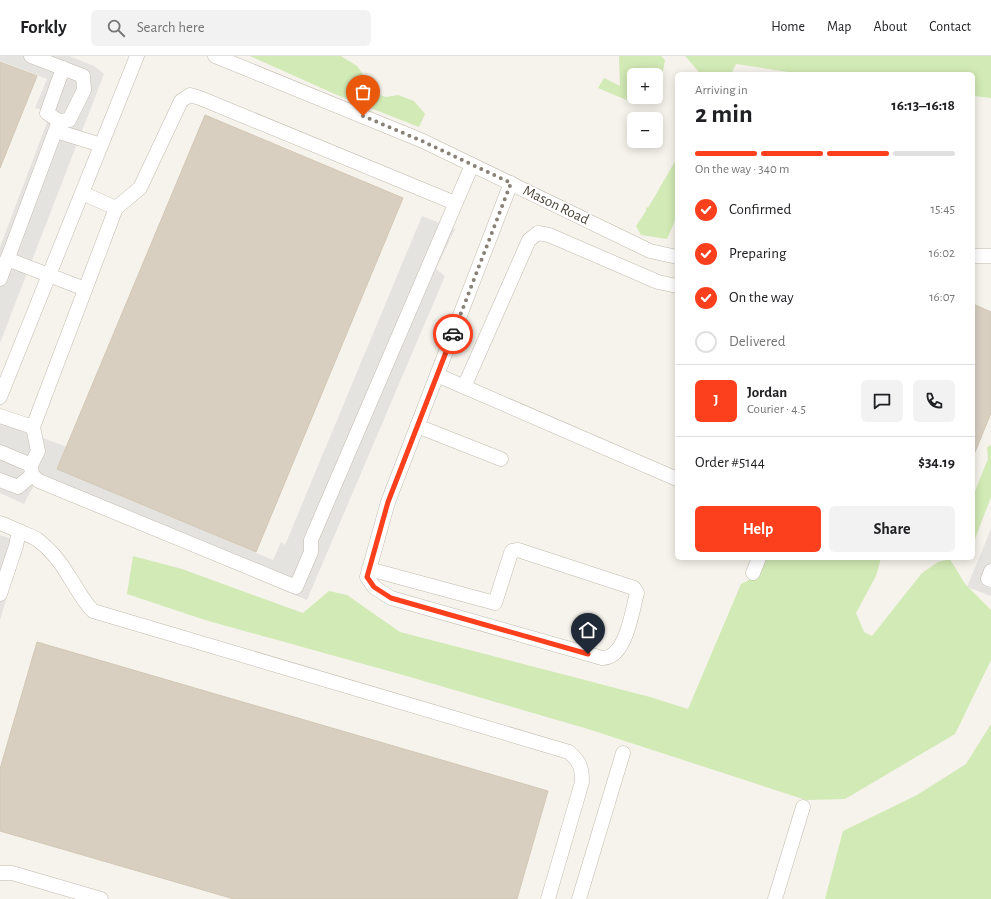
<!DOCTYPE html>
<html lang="en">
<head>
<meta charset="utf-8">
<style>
  body { margin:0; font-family:"Alegreya Sans",sans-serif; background:#f2f2f2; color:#202124; height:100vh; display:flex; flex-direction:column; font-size:15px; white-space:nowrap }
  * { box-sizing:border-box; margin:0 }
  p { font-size:13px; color:#757577 }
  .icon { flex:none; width:22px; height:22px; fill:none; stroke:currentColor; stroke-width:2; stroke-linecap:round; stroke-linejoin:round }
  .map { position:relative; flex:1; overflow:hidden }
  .sheet { position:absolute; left:675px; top:16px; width:300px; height:488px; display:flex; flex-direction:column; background:#fff; border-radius:6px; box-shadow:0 2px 10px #0003 }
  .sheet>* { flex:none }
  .tools { position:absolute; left:627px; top:12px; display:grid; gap:8px }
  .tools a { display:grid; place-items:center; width:36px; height:36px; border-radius:6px; background:#fff; box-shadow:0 2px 10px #0003; font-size:20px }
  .pin { position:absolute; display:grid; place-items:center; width:34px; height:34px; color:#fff; margin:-41px -17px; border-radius:50% 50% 50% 0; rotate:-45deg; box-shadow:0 0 4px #0007 }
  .pin .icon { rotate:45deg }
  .courier { position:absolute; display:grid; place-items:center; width:40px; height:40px; margin:-20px; border:3px solid #fc3f1d; border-radius:50%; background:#fff; color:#222; box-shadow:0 1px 5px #0007 }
  .overview em { font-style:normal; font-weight:700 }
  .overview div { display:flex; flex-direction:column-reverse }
  .overview { display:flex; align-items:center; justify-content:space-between; height:68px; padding:0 20px }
  h1 { font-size:26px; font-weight:700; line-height:30px }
  .bar { display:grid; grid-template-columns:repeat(4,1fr); gap:6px 4px; align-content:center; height:48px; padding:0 20px }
  .bar i { height:5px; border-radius:3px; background:#e0e0e0 }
  .bar .on { background:#fc3f1d }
  .bar p { grid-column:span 4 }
  .line { display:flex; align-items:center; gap:10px; padding:0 20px; border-top:1px solid #e0e0e0 }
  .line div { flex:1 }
  .round { display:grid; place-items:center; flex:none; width:42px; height:42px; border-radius:6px; background:#f2f2f2 }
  ol { padding:0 20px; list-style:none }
  li { display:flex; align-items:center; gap:12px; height:44px }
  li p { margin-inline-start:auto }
  li .icon { padding:4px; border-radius:50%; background:#fc3f1d; color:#fff; stroke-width:4 }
  li:last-child { color:#757577 }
  li i { width:22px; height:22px; border:2px solid #e0e0e0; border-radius:50% }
  .action { display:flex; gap:8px; margin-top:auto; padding:8px 20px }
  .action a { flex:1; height:46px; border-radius:6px; background:#fc3f1d; color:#fff; font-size:16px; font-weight:700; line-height:46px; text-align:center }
  .action a+a { background:#f2f2f2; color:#202124 }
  header { display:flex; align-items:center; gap:24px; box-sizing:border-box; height:56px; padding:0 20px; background:#fff; border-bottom:1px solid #e0e0e0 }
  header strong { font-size:19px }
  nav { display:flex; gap:22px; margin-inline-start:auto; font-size:14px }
  .search { width:280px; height:36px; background:#f2f2f2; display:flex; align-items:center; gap:10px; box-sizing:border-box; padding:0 14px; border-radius:6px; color:#757577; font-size:15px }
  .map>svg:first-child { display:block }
</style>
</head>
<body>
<header>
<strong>Forkly</strong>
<div class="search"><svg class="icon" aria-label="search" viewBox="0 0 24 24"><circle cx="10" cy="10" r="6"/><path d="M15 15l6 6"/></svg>Search here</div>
<nav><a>Home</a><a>Map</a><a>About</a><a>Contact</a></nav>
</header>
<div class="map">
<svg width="991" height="843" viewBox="0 0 991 843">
  <rect width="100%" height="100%" fill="#f6f3ec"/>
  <g fill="#d2eab5">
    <path d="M250,0H341L357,10L377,38L386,41L398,39L414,45L425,58L419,71L337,39Z"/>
    <path d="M619,0H661L665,4L661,26L656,34V19H634V41H639L636,48L598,32L604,22L620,30Z"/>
    <path d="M685,0H991V42L973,40V18H801L736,8L731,18H698V15Z"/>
    <path d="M677,102V160L667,183L641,179L636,170L646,155V151L648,152Z"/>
    <path d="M991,389V441L973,488V440L988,403L987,391Z"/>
    <path d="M133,500L182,513L303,557L329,535L347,539L400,576L650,641L688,653L741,528L759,519L765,502H881L876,520L856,557L864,576L872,580L922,517L938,506L950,503L965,528L991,554V604L955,678L845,743L806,744L588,673L403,619L205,564L127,538Z"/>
    <path d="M991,668V843H825L843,775L917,739L966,708Z"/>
  </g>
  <g fill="#e5e3e0">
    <path d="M0,0H69L94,10L104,18L0,287V191L51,56L35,52L47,23L0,5Z"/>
    <path d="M422,160L455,173L436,213L445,220L307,544L34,429L24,448L0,437V366L67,391L58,413L273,504L281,486L285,489Z"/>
    <path d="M991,473V540L967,531Z"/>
    <path d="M0,479L23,487L0,564Z"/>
  </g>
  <g fill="#d8cfc1" stroke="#d3c7b4">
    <path d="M0,6L37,20L0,112Z"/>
    <path d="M205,59L403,142L256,496L57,413Z"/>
    <path d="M973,248L991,256V357L973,401Z"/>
    <path d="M37,586L548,735L517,843H234L0,775V713Z"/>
  </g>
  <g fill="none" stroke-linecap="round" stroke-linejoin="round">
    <defs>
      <g id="minor">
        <path d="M215,0L423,85L650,195L677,201"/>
        <path d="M59,65L47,57L63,12"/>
        <path d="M56,75L101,89"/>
        <path d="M82,137L116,152"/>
        <path d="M455,147L200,42L190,39L181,45L140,132L116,152L33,371L38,395L31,409L32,419L39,425L296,531L311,496V484L472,109"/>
        <path d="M973,200H991"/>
        <path d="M7,203L85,233"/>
        <path d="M0,223L59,65L69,64L84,34L83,20L31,0"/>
        <path d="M437,319L677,423"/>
        <path d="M464,331L529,184L538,177L549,179L658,226L677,230"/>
        <path d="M0,341L137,0"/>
        <path d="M0,360L33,371"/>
        <path d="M417,370L501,403"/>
        <path d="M0,396L31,409"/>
        <path d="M0,424L18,431L32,419"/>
        <path d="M0,467L19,475L16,490L0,538"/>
        <path d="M19,475C25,478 32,480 38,484C51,494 62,508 70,522C78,534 83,545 93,555L569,696C580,706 582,711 582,726L548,843"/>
        <path d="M369,513L495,547L511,497L512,495L518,494L634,532L637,537C632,555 626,603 602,602L391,542L374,531L367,521L388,446L511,127"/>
        <path d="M991,515L988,523L991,524"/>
        <path d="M753,517L759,502"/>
        <path d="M0,817H12L101,843"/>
        <path d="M579,843L623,697"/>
        <path d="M775,843L803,751"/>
      </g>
    </defs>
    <use href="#minor" stroke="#c2bbae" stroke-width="15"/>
    <use href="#minor" stroke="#fff" stroke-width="14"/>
  </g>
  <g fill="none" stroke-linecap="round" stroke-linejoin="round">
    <path stroke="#878178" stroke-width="4" stroke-dasharray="0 7.2" d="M363,60L422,85L511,127L453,278"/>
    <path stroke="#fc3f1d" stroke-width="5" d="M453,278L388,446L367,521L374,531L391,542L588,598"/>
  </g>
  <g text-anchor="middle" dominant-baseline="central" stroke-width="3.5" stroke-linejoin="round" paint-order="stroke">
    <g font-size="15" fill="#4b4439" stroke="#fff">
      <text transform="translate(556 149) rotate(26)">Mason Road</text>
    </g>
  </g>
</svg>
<div class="tools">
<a>+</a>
<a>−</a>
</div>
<div class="pin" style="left:363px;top:60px;background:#ea580c"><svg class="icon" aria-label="bag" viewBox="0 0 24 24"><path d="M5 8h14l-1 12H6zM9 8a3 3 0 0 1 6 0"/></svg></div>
<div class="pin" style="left:588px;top:598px;background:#1f2937"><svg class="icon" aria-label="home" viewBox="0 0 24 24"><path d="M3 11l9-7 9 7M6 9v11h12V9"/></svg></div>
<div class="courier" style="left:453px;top:278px"><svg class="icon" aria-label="car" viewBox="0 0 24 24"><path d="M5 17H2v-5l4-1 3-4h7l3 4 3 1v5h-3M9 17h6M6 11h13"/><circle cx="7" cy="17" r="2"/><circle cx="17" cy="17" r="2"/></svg></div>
<section class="sheet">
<div class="overview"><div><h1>2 min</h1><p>Arriving in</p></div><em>16:13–16:18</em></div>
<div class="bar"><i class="on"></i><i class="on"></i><i class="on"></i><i></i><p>On the way · 340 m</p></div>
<ol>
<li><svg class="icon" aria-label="check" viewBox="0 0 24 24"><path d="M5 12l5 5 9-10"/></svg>Confirmed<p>15:45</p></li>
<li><svg class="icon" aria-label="check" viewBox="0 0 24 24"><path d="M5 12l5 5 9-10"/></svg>Preparing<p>16:02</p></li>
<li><svg class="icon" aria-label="check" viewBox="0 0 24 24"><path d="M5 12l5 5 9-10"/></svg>On the way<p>16:07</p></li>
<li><i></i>Delivered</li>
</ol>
<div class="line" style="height:72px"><b class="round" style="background:#fc3f1d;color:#fff">J</b><div><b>Jordan</b><p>Courier · 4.5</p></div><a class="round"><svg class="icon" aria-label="chat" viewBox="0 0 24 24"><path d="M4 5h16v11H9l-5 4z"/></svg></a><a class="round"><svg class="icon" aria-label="phone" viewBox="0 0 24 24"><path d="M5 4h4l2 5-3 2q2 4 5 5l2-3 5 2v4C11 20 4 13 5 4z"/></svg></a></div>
<div class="line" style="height:52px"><div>Order #5144</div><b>$34.19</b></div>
<div class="action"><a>Help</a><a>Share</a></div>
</section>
</div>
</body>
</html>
